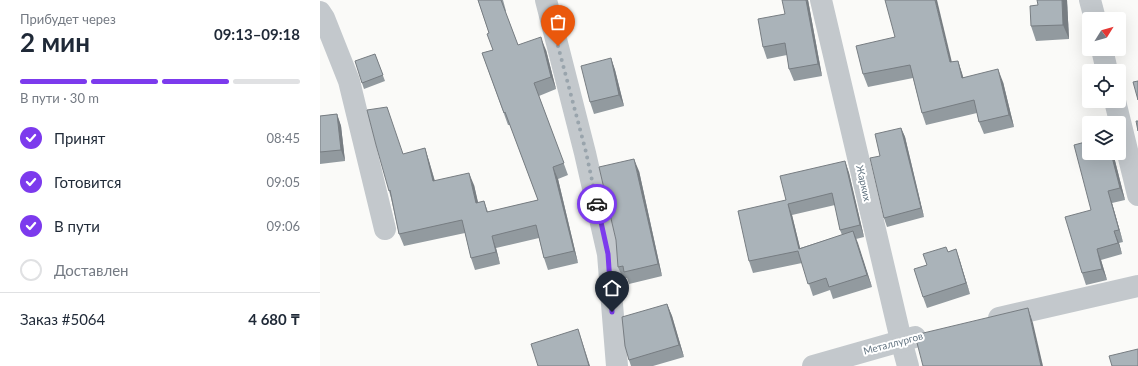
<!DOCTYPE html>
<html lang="ru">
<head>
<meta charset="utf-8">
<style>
  body { margin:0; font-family:Lato,sans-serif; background:#f2f2f3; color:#1f2937; height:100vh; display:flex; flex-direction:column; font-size:15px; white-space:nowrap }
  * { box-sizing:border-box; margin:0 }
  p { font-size:13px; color:#747a83 }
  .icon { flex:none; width:22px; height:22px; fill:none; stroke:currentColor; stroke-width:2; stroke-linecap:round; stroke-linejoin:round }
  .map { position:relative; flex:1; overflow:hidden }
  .drawer { display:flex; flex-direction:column; background:#fff; width:320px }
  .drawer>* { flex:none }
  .needle { width:26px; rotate:53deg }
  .tools { position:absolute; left:762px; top:12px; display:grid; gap:8px }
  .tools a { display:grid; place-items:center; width:44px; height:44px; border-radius:4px; background:#fff; box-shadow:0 4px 16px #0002; font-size:20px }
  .pin { position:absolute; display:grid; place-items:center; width:34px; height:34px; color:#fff; margin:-41px -17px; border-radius:50% 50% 50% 0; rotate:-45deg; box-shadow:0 0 4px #0007 }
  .pin .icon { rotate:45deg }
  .courier { position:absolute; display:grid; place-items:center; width:40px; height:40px; margin:-20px; border:3px solid #7c3aed; border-radius:50%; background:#fff; color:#222; box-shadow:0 1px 5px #0007 }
  .overview em { font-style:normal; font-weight:700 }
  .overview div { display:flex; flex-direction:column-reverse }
  .overview { display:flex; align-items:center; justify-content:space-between; height:68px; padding:0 20px }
  h1 { font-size:26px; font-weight:700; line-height:30px }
  .bar { display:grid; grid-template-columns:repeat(4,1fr); gap:6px 4px; align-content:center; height:48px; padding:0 20px }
  .bar i { height:5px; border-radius:3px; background:#e0e1e3 }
  .bar .on { background:#7c3aed }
  .bar p { grid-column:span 4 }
  .line { display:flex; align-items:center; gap:10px; padding:0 20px; border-top:1px solid #e0e1e3 }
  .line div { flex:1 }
  ol { padding:0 20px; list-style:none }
  li { display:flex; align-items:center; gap:12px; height:44px }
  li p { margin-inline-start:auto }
  li .icon { padding:4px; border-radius:50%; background:#7c3aed; color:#fff; stroke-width:4 }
  li:last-child { color:#747a83 }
  li i { width:22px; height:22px; border:2px solid #e0e1e3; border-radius:50% }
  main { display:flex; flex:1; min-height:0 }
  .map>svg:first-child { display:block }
</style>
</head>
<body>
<main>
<section class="drawer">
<div class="overview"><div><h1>2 мин</h1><p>Прибудет через</p></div><em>09:13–09:18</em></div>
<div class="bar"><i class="on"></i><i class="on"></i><i class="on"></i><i></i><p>В пути · 30 m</p></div>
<ol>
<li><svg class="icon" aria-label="check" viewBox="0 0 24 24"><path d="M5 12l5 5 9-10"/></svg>Принят<p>08:45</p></li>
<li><svg class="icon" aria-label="check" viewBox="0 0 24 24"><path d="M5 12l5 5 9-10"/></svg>Готовится<p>09:05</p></li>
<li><svg class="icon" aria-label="check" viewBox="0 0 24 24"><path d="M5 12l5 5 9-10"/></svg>В пути<p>09:06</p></li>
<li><i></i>Доставлен</li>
</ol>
<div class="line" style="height:52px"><div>Заказ #5064</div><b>4 680 ₸</b></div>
</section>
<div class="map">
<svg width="818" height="366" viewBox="0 0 818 366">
  <rect width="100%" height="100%" fill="#fafaf8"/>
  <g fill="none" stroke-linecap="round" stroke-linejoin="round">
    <g stroke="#c3c8cc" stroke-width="22">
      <path d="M226,0L265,153L288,254L297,366"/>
      <path d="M501,0L581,340L588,366"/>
      <path d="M770,0L775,19"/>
      <path d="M0,12L4,18L29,81L65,229"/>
      <path d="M782,49L787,71"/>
      <path d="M795,101L818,195"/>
      <path d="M679,318L818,286"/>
      <path d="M493,366L595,337"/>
    </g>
  </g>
  <g fill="#929a9f" fill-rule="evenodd">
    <path d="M158,0H183L186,11H185L198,45L226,50L236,89L219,96L248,175L238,179L258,263L228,270L224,258L219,238L176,248L180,264L155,270L151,258L145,233L84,246L79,234L71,198L69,191L84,154L105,148L109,161L115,181L154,185L158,203L164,201L168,212L218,200L190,125H188L162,53L173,50L169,33Z"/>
    <path d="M488,0L502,76L474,81L469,69L467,55L447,59L443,47Z"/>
    <path d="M747,0L749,39L716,41L711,26Z"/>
    <path d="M575,37L632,62L638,61L643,77L683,82L694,127L664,134L659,122L657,113L606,125L602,113L593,78L548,87L543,74Z"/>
    <path d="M55,54L65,81L44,89L42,83Z"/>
    <path d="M291,58L295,70L304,106L274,114L270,102Z"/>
    <path d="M17,114L21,126L25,161L0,164V116Z"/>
    <path d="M581,128L585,137L604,217L567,227L564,218L560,156Z"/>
    <path d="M769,153H793L805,200L792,203L803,242L799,243L802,254L781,260L787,280L766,285L762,273L771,210Z"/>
    <path d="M525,161L529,173L544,237L536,239L552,287L513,299L510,290L493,296L482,263L433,273L429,261L466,200ZM515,205L520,230L522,235L480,248L472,215Z"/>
    <path d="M319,171L342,276L309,284L307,278L303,279L298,267Z"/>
    <path d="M636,249L650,294L607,308L603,297L607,265L628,252Z"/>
    <path d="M347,304L352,316L364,357L333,366H311L309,360Z"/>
  </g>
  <g fill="#777d82">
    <path d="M486,0H488L502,76L498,64Z"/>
    <path d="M615,0H617L635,75L630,62Z"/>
    <path d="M742,0H747L749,39L743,25Z"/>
    <path d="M221,38L226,50L236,89L231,77Z"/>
    <path d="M291,58L295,70L304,106L299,95Z"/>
    <path d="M638,61L642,73L647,91L642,78Z"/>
    <path d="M678,69L683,82L694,127L689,115Z"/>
    <path d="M17,114L21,126L25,161L21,150Z"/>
    <path d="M581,128L585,137L604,217L601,208Z"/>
    <path d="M105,148L109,161L118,193L113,181Z"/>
    <path d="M791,153H793L805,200L800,188Z"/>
    <path d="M314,159L319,171L342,276L338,264Z"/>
    <path d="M525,161L529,173L544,237L540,225Z"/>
    <path d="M233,167L238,179L258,263L254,251Z"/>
    <path d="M149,173L154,185L161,215L156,203Z"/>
    <path d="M788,191L792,203L803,242L799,230Z"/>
    <path d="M468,204L472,215L483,260L479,249Z"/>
    <path d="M533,231L538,243L552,287L547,275Z"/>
    <path d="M794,231L799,243L802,254L798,243Z"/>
    <path d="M172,236L176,248L180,264L176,252Z"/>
    <path d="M636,249L640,261L650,294L646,283Z"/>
    <path d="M777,249L781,260L787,280L782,269Z"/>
    <path d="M347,304L352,316L364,357L359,345Z"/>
    <path d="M708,308L713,323L723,366H721Z"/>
    <path d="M258,329L262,341L270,366H269Z"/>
  </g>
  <g fill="#aab3b9" stroke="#777d82">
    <path d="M158,0H181L198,45L221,37L231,77L214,83L244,163L233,167L254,251L224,258L216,225L172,236L176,252L151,258L142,220L79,234L70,190L69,191L56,145L47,110L67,107L83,154L105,148L113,181L149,173L156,203L164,201L167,212L218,200L185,112L184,113L162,53L173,50L167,34L169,33Z"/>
    <path d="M462,0H486L498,64L469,69L465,43L443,47L438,19L465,14Z"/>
    <path d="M565,0H615L630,62L638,61L642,78L678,69L689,115L659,122L654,100L602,113L590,65L543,74L536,46L575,37Z"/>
    <path d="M717,0H742L743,25L711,26L710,6L718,5Z"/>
    <path d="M55,54L63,75L42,83L35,61Z"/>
    <path d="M291,58L299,95L270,102L261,66Z"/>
    <path d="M818,81V100L813,82Z"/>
    <path d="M17,114L21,150L0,152V116Z"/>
    <path d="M816,121H818V131Z"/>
    <path d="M581,128L601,208L564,218L550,158L560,156L555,134Z"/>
    <path d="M769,141V153H791L800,188L788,191L799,230L794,231L798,243L777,249L782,269L762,273L745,217L771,210L754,145Z"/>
    <path d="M314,159L338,264L304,272L303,266L298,267L296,240L279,167Z"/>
    <path d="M525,161L540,225L520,230L512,193L468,204L479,249L533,231L547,275L509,287L506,278L488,284L478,251L429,261L418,211L466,200L460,176Z"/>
    <path d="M626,247L628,252L636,249L646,283L603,297L594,269L607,265L603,254Z"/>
    <path d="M347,304L359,345L309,360L305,346L302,317Z"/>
    <path d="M708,308L721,366H603L595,335Z"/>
    <path d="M258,329L269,366H218L211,344Z"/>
    <path d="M818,349V366H792L789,356Z"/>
  </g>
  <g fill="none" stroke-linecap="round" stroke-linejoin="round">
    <path stroke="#99a4ac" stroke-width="4" stroke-dasharray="0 7.2" d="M238,46L266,152L277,204"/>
    <path stroke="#7c3aed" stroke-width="5" d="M277,204L288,254L292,312"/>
  </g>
  <g text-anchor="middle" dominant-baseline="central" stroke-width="4" stroke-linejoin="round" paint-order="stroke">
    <g font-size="10" fill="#657683" stroke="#fff">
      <text transform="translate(544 183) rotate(77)">Жарких</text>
      <text transform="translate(573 343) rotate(-15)">Металлургов</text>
    </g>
  </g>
</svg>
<div class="tools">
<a><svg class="needle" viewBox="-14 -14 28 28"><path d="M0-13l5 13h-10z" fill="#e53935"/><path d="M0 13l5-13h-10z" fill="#747a83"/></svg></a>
<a><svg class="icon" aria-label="locate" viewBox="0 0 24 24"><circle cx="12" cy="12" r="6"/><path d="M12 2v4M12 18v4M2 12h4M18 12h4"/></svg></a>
<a><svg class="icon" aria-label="layers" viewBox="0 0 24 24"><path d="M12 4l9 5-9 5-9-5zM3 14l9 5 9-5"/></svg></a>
</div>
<div class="pin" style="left:238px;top:46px;background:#ea580c"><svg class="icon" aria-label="bag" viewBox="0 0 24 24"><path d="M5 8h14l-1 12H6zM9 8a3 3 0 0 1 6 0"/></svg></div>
<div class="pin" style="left:292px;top:312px;background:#1f2937"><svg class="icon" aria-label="home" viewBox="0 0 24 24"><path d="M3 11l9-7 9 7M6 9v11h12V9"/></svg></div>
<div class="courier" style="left:277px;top:204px"><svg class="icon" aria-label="car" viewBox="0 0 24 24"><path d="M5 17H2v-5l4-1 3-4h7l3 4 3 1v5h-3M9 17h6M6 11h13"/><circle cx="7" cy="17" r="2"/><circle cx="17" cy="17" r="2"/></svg></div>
</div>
</main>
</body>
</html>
